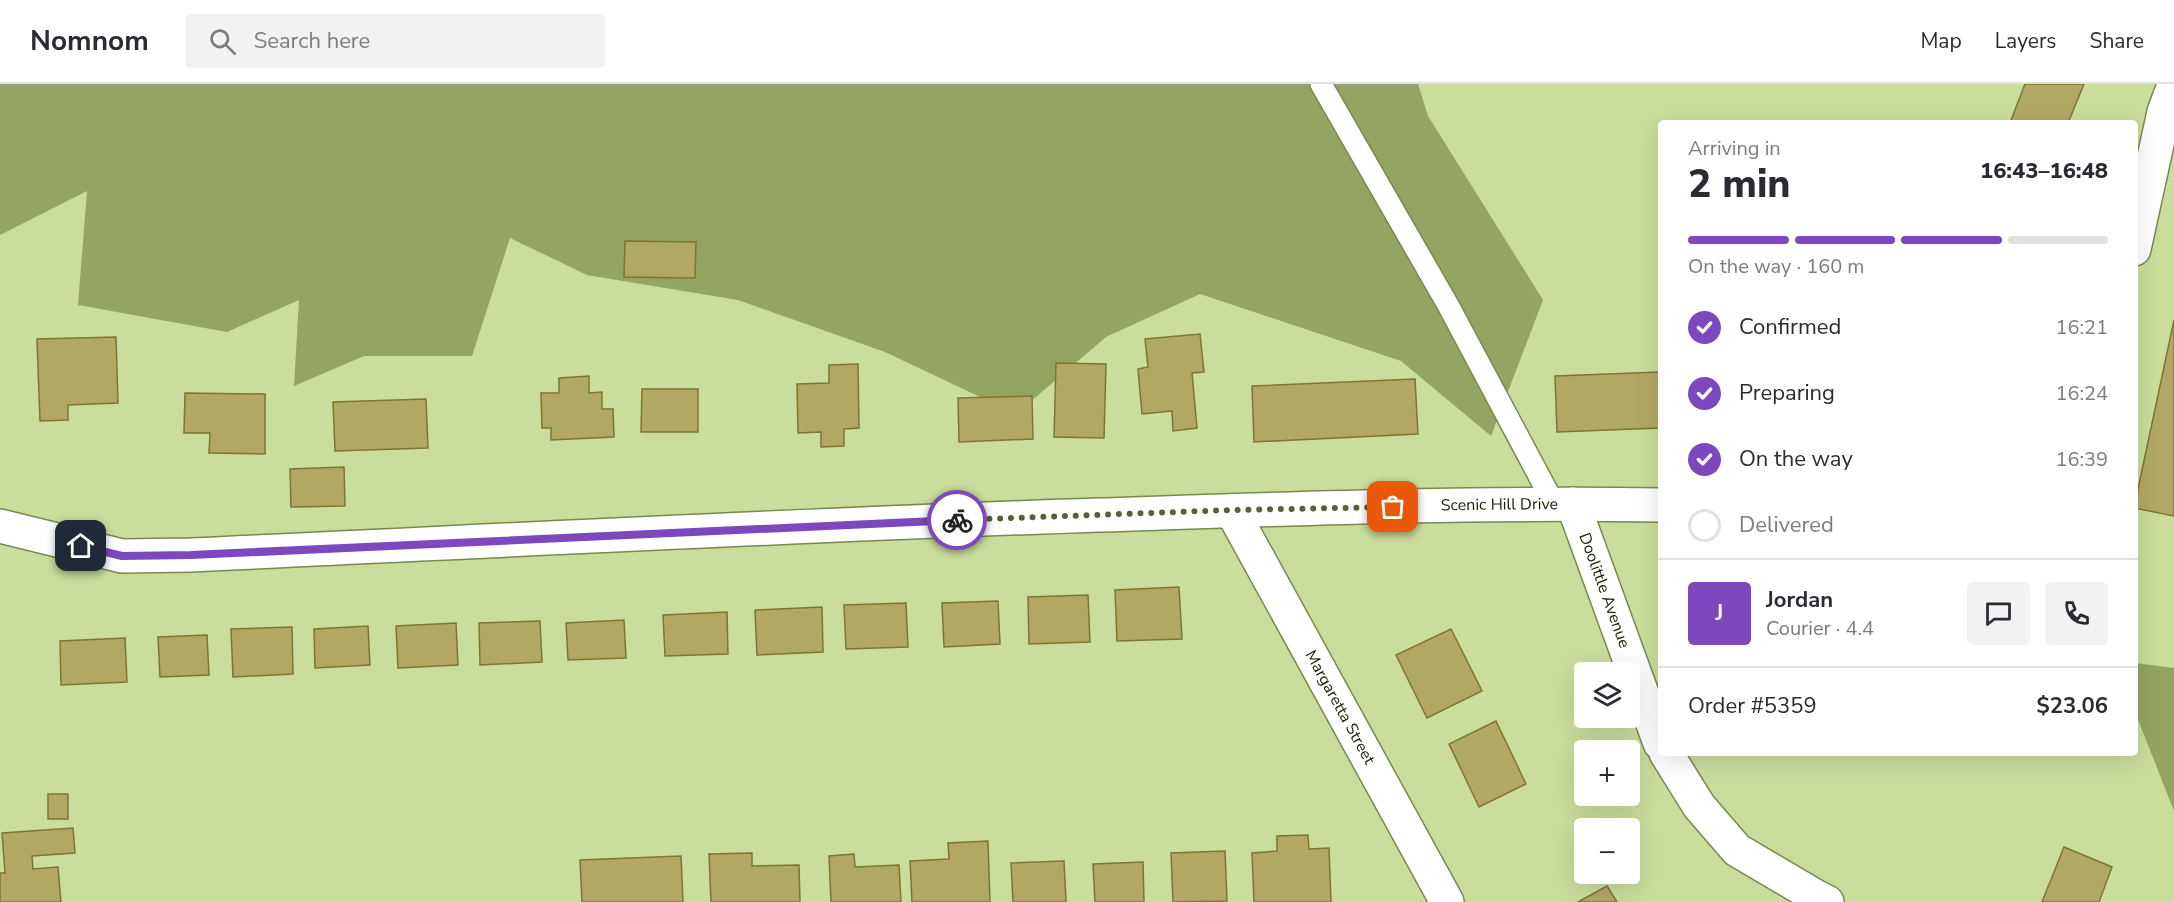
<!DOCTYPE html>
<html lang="en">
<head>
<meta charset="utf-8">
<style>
  body { margin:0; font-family:"Nunito Sans",sans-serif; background:#f2f2f3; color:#2b2b33; height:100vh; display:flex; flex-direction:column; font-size:22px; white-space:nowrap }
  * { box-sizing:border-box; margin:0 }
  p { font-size:20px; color:#7c7c81 }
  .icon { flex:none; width:33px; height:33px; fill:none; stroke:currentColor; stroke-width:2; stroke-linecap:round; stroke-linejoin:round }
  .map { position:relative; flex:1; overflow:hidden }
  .panel { position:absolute; left:1658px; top:36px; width:480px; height:636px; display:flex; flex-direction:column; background:#fff; border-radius:6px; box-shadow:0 6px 24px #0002 }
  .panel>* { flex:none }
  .buttons { position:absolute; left:1574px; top:578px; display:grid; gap:12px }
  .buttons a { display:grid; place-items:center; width:66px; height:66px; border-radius:6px; background:#fff; box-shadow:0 6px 24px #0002; font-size:30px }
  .pin { position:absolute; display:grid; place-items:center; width:51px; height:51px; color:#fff; margin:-26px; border-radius:12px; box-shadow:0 3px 9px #0006 }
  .courier { position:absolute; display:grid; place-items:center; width:60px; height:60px; margin:-30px; border:4px solid #7d47be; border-radius:50%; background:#fff; color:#222; box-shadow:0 2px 8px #0007 }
  .headline em { font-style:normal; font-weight:800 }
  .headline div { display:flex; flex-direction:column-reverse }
  .headline { display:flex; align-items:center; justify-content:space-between; height:102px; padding:0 30px }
  h1 { font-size:39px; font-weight:800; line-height:45px }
  .bar { display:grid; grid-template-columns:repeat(4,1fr); gap:9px 6px; align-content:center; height:72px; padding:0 30px }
  .bar i { height:8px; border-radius:4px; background:#e1e1e2 }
  .bar .active { background:#7d47be }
  .bar p { grid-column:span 4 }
  .line { display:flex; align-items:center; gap:15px; padding:0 30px; border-top:2px solid #e1e1e2 }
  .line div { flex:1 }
  .round { display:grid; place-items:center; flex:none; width:63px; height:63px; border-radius:6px; background:#f2f2f3 }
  ol { padding:0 30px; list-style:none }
  li { display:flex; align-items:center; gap:18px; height:66px }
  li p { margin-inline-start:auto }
  li .icon { padding:6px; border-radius:50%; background:#7d47be; color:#fff; stroke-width:4 }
  li:last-child { color:#7c7c81 }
  li i { width:33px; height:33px; border:3px solid #e1e1e2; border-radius:50% }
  header { display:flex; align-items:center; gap:36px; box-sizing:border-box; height:84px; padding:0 30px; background:#fff; border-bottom:2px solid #e1e1e2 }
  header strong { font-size:28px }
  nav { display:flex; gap:33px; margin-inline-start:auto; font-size:21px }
  .search { width:420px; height:54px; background:#f2f2f3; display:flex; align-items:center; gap:15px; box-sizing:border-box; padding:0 21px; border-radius:6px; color:#7c7c81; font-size:22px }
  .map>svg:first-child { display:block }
</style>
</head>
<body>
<header>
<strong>Nomnom</strong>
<div class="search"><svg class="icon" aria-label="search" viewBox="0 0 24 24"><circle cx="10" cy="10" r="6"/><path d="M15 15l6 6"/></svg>Search here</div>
<nav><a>Map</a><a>Layers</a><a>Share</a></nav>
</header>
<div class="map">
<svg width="2174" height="818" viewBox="0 0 2174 818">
  <rect width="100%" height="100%" fill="#cadd9c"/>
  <g fill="#93a463">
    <path d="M0,0H1418L1428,32L1543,216L1491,352L1401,277L1200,210L1106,253L1016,330L885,268L738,216L587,191L510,154L472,272H364L294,302L299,216L227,248L78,221L87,107L0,151Z"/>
    <path d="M2135,579L2174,584V727L2135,628Z"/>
  </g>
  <g fill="#b2a866" stroke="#7e7533" stroke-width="1.5">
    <path d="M2025,0H2084L2068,39H2010Z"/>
    <path d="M625,157L696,158L695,194L624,193Z"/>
    <path d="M2174,236V432L2134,424Z"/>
    <path d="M1200,250L1204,288L1192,289L1197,344L1173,347L1172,327L1142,330L1138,285L1148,283L1145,255Z"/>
    <path d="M116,253L118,319L68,321V336L40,337L37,255Z"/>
    <path d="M1056,279L1106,280L1104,354L1054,353Z"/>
    <path d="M858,280L859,344L844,345V362L821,363V348L798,349L797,300L829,299V281Z"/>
    <path d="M1660,288V344L1557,348L1555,292Z"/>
    <path d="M589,292V309L602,308V325H613L614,353L551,356V344H542L541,309H559V294Z"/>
    <path d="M1415,295L1418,350L1254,358L1252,302Z"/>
    <path d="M642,305H698V348H641Z"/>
    <path d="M185,309L265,310V370L209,369L210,349H184Z"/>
    <path d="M1032,312L1033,355L959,358L958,314Z"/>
    <path d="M426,315L428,364L335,367L333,318Z"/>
    <path d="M344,383L345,422L291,423L290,385Z"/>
    <path d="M1179,503L1182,555L1117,557L1115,506Z"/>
    <path d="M1088,511L1090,558L1029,560L1028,513Z"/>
    <path d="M998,517L1000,560L944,563L942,519Z"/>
    <path d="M906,519L908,563L846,565L844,521Z"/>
    <path d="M822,523L823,568L757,571L755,526Z"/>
    <path d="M727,528L728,570L665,572L663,531Z"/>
    <path d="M624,536L626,574L568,576L566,539Z"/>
    <path d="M540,537L542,578L480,581L479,539Z"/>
    <path d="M456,539L458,581L398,584L396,542Z"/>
    <path d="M368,542L370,581L315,584L314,545Z"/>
    <path d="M292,543L293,590L233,593L231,545Z"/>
    <path d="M1451,545L1482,607L1427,634L1396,571Z"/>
    <path d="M207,551L209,591L160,593L158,553Z"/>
    <path d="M125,554L127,598L61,601L60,557Z"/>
    <path d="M1496,637L1526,700L1479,723L1449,660Z"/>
    <rect x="48" y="710" width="20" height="25"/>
    <path d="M73,744L75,769L32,772L33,785L58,783L61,818H0V789H5L2,749Z"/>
    <path d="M1308,751L1309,765L1329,764L1331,818H1254L1252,769L1277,767V752Z"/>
    <path d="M988,757L990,818H912L910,777L949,775L948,759Z"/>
    <path d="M2064,763L2112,783L2099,818H2042Z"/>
    <path d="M1225,767L1227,817L1173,818L1171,769Z"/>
    <path d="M752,769V782L799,781L800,818H711L709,770Z"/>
    <path d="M854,770L855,783L899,781L901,818H831L829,772Z"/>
    <path d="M681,772L683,818H582L580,776Z"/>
    <path d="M1064,777L1066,818H1013L1011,779Z"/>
    <path d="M1143,778L1144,818H1095L1093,780Z"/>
    <path d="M1607,802L1617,818H1578Z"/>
  </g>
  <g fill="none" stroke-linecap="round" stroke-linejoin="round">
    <defs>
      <path id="service" d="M1321,0L1448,221L1554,420"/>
      <g id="minor">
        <path d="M2134,165L2164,28L2174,1"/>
        <path id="s1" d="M1573,420L1660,659"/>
        <path id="s2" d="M1232,427L1447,818"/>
        <path id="s3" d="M0,442L122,472L191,471C494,457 796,441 1099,431C1286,425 1474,418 1660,421"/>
        <path d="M1666,669L1699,722L1737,766L1815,812L1827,818"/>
      </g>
    </defs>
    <use href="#service" stroke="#79894c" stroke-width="24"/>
    <use href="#minor" stroke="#79894c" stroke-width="36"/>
    <use href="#service" stroke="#fff" stroke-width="21"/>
    <use href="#minor" stroke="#fff" stroke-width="33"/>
  </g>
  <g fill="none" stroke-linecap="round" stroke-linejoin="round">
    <path stroke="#56613a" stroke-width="6" stroke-dasharray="0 10.8" d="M957,436L1232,426L1393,423"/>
    <path stroke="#7d47be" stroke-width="8" d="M81,462L122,472L191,471L957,436"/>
  </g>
  <g text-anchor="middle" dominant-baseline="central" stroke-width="4.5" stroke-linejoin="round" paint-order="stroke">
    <g font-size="16" fill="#181e05" stroke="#cadd9c">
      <text stroke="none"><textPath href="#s3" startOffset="1504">Scenic Hill Drive</textPath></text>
      <text stroke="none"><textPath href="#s1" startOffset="92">Doolittle Avenue</textPath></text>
      <text stroke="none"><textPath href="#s2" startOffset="224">Margaretta Street</textPath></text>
    </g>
  </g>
</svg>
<div class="buttons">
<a><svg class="icon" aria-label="layers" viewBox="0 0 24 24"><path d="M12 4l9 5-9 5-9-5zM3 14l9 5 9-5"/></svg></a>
<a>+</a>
<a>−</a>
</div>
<div class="pin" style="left:1393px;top:423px;background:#ea580c"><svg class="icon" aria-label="bag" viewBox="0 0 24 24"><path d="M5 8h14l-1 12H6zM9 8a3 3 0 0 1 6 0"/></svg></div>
<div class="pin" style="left:81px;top:462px;background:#1f2937"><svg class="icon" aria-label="home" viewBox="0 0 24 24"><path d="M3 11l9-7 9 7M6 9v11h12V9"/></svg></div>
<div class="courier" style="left:957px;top:436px"><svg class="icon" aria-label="bike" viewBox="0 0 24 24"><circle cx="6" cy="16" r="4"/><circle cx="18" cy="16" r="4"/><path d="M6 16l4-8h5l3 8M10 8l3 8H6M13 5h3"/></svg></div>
<section class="panel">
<div class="headline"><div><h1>2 min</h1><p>Arriving in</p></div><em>16:43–16:48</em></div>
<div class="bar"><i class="active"></i><i class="active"></i><i class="active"></i><i></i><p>On the way · 160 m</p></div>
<ol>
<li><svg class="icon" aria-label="check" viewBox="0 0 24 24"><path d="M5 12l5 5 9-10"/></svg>Confirmed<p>16:21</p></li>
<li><svg class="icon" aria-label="check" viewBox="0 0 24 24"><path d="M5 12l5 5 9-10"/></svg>Preparing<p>16:24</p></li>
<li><svg class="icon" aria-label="check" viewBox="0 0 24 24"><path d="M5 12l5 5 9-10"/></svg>On the way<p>16:39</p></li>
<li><i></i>Delivered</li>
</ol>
<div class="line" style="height:108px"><b class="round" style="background:#7d47be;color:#fff">J</b><div><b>Jordan</b><p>Courier · 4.4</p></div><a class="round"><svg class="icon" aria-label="chat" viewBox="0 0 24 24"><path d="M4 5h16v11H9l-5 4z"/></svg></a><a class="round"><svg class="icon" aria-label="phone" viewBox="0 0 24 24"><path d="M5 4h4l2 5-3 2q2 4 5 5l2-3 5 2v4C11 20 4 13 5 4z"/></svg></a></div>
<div class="line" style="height:78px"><div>Order #5359</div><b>$23.06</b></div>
</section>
</div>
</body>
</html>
